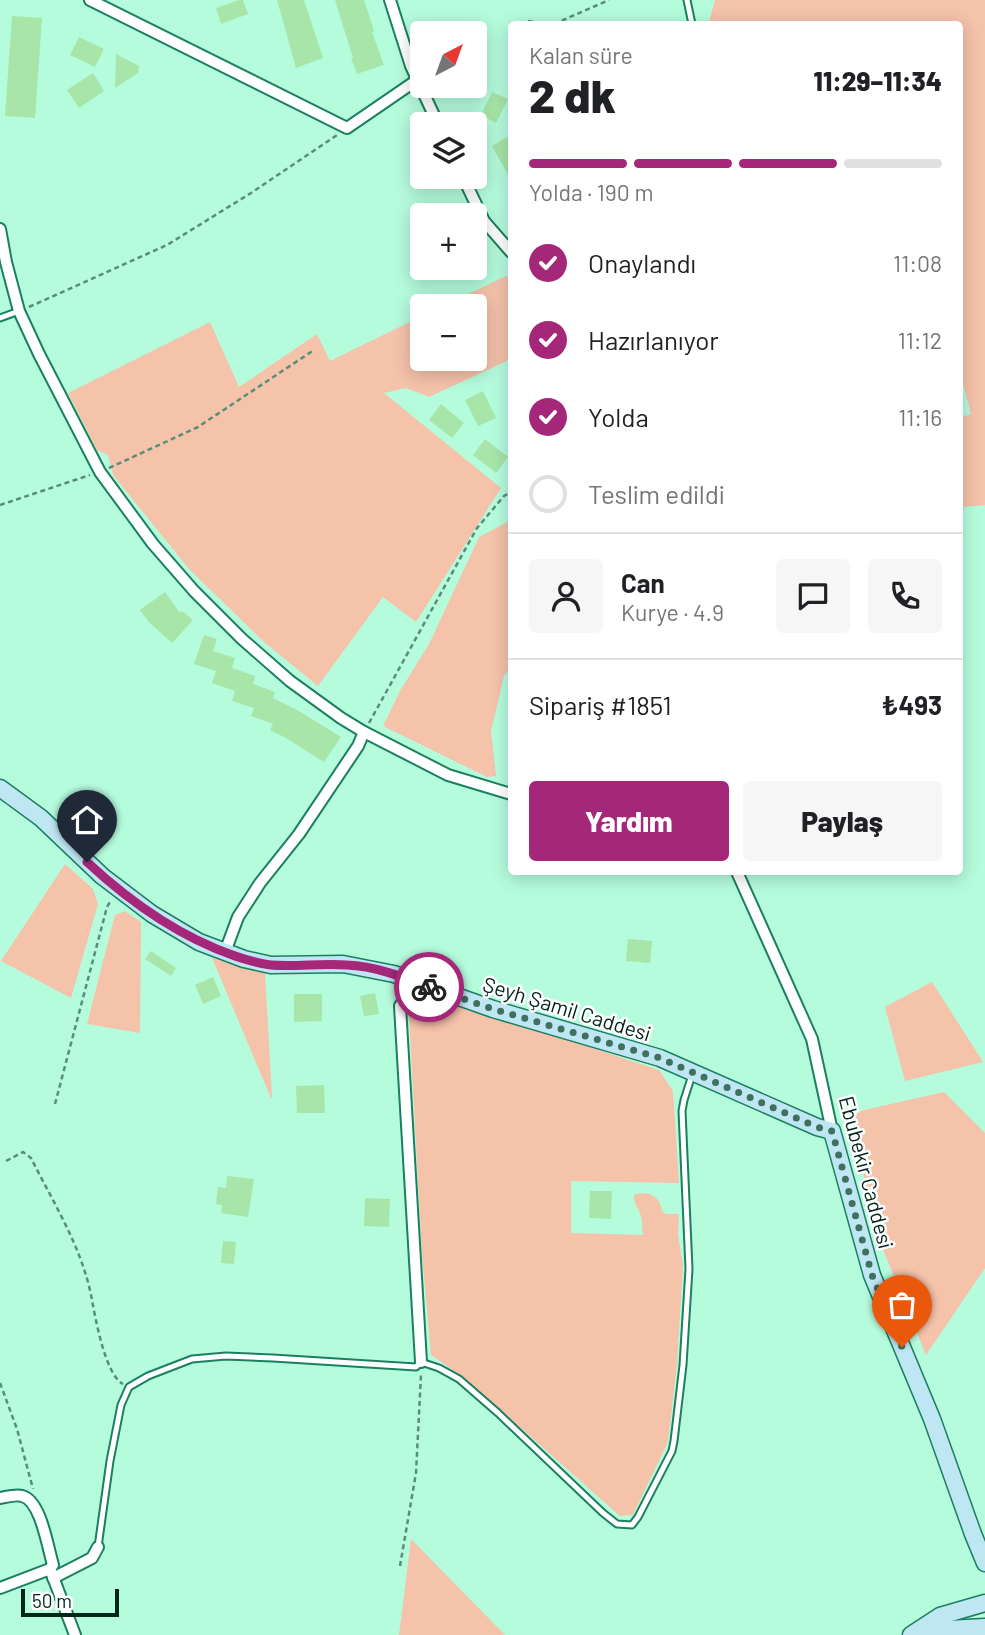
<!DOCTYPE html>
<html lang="tr">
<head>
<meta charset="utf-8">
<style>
  body { margin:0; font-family:Barlow,sans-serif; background:#f6f6f6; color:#202124; height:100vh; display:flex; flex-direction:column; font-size:26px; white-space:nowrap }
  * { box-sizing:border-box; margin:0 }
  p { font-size:23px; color:#757577 }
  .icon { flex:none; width:38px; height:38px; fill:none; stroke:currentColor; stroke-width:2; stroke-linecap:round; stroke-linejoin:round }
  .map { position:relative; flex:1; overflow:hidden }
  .sheet { position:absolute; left:508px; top:21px; width:455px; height:854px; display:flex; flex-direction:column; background:#fff; border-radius:7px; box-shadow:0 4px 18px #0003 }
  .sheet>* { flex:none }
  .needle { width:46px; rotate:41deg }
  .tools { position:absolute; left:410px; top:21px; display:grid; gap:14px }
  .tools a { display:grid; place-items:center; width:77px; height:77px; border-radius:7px; background:#fff; box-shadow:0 4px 18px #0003; font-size:35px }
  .scale { position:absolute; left:21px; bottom:18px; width:98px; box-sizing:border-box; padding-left:7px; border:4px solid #002619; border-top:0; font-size:19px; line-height:24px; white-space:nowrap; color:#002619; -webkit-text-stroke:5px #fff; paint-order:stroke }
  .pin { position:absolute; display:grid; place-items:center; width:60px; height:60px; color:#fff; margin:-72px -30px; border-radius:50% 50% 50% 0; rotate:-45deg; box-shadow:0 0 7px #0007 }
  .pin .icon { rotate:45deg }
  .courier { position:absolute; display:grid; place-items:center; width:70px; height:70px; margin:-35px; border:5px solid #a42779; border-radius:50%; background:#fff; color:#222; box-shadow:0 2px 9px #0007 }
  .head em { font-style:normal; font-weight:800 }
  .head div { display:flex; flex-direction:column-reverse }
  .head { display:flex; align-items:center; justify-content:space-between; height:119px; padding:0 21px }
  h1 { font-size:46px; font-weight:800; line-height:52px }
  .bar { display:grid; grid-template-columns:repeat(4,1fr); gap:10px 7px; align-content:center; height:84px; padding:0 21px }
  .bar i { height:9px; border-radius:5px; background:#e0e0e0 }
  .bar .current { background:#a42779 }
  .bar p { grid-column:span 4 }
  .line { display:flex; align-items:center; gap:18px; padding:0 21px; border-top:2px solid #e0e0e0 }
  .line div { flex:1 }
  .round { display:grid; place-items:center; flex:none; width:74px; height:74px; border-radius:7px; background:#f6f6f6 }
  ol { padding:0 21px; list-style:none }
  li { display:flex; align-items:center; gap:21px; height:77px }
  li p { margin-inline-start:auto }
  li .icon { padding:7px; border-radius:50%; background:#a42779; color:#fff; stroke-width:4 }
  li:last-child { color:#757577 }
  li i { width:38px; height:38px; border:4px solid #e0e0e0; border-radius:50% }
  .button { display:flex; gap:14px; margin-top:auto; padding:14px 21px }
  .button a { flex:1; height:80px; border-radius:7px; background:#a42779; color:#fff; font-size:28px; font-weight:800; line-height:80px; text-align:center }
  .button a+a { background:#f6f6f6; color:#202124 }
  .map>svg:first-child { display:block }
</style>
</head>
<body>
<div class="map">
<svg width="985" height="1635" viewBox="0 0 985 1635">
  <rect width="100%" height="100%" fill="#b5fcdd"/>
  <g fill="#f5c2aa">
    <path d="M715,0H985V505L963,507L959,494V418L971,414L959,369V24H710L709,22Z"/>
    <path d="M511,275V359L429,397L406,388L384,393L501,488L416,622L383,597L318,686L264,642L189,569L113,475L108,455L97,450L68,393L210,322L239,387L317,334L330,361L422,316V359H474V306H443L504,277Z"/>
    <path d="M511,520V666L504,676L491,731L496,776L487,777L383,726L400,691L429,644L479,537Z"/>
    <path d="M65,864L93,889L98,904L71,998L1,961Z"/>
    <path d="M125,911L141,922L140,1033L87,1024L115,915Z"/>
    <path d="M212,958L265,972L272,1097L271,1098Z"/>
    <path d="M932,982L983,1062L905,1081L885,1007Z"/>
    <path d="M424,995L435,996L659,1070L673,1091L679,1183L571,1181V1233L643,1235C642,1227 643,1219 639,1211C636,1205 634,1203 634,1195C648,1190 660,1196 662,1211L666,1214H679L678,1235L683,1265L677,1365L668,1442L633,1515L620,1516L463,1377L431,1355L422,1254L409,1016L414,1006Z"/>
    <path d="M944,1092L985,1133V1268L926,1355L880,1242L851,1122L860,1111Z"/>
    <path d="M411,1539L505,1635H399Z"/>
  </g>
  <g fill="#a7e5a9">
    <path d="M239,0H243L248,14L221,24L216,8Z"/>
    <path d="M277,0H304L323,58L296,68Z"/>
    <path d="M335,0H364L374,31L372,32L384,65L357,74L351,58H353Z"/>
    <path d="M12,16L42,18L35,118L5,116Z"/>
    <path d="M79,37L104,49L95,67L70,55Z"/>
    <path d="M116,54L139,66L138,73L115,88Z"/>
    <path d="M93,73L104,91L79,108L67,90Z"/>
    <path d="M492,92L508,99L496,123L481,115Z"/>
    <path d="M507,137L511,144V180L492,146Z"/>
    <path d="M483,391L496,418L478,426L465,400Z"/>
    <path d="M441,404L464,423L452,438L429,420Z"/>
    <path d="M485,439L508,457L496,473L473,455Z"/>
    <path d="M165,592L180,613L182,611L193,620L172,643L148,621L140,610Z"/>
    <path d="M204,635L217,639L213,651L235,658L232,668L255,676L253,684L275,692L273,698L299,711L341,737L324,762L286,738L270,730L273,724L251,716L254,708L232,701L235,691L212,683L216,671L194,664Z"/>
    <path d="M628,939L652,941L650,963L626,961Z"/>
    <path d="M151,951L176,968L171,976L145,959Z"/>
    <path d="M213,977L221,996L203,1004L195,985Z"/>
    <path d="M375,993L379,1014L364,1016L360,996Z"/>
    <path d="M294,994H322V1021L294,1022Z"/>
    <path d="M324,1085L325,1113H297L296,1086Z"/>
    <path d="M227,1176L254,1179L248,1217L221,1213L222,1205L216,1204L218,1187L226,1188Z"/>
    <path d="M590,1191H612L611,1219L589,1218Z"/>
    <path d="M365,1198L390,1199L389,1227L364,1226Z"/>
    <path d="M223,1241L236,1242L234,1264L221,1263Z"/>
  </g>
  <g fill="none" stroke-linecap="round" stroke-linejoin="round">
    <defs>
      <g id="lane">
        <path d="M687,0L692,24"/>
        <path d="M0,318L19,311"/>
        <path d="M98,1547L110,1461L121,1405L129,1387L148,1376L192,1359L226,1356L273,1358L416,1367L421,1362L439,1368L459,1379L498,1413L603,1513L617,1524L632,1525L638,1517L672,1451L674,1441L683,1365L689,1269L682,1111L684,1100L692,1075"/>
      </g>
      <g id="street">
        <path d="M90,0L347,128L417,80"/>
        <path d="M390,0L411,66L438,124"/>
        <path d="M463,177L484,221L511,252"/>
        <path d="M0,229L6,262L19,311L39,354L100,472L153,544L194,591L242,639L290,681L341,718L364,732L448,775L511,794"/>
        <path d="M737,872L812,1039L832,1131"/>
        <path d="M225,952L238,917L260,883L299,834L358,746L364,732"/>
        <path d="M416,982L400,1006L421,1362"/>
        <path d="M0,1498C6,1497 16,1494 22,1496C41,1500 48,1549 53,1565L50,1569L75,1635"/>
        <path d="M53,1578L92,1558L98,1547"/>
        <path d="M0,1588L50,1569"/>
      </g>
      <g id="secondary">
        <path d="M0,788L41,818L102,876L152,914L199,942L244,959L271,965L343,964L394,974L493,1009L660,1058L817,1127L832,1131L872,1275L932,1419L973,1534L985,1563"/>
        <path d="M911,1635L940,1616L985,1603"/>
        <path d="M925,1635L948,1629L985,1627"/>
      </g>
    </defs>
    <use href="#lane" stroke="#1a805f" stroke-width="9"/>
    <use href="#street" stroke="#1a805f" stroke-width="14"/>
    <use href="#secondary" stroke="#1a805f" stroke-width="19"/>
    <g stroke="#588e78" stroke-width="2.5" stroke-dasharray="5 3.5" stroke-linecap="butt">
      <path d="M528,21L546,24"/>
      <path d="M554,24L609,0"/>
      <path d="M29,307L167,245L251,193L337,135"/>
      <path d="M109,468L198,427L314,350"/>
      <path d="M0,505L90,475"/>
      <path d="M369,723L477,528L504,496L511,492"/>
      <path d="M55,1104L107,907L111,900"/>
      <path d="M6,1161L23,1152L31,1158C53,1202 81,1246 91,1295C95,1316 105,1375 123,1384"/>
      <path d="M0,1383L17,1429L33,1489"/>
      <path d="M400,1566L416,1473L421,1375"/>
    </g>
    <use href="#lane" stroke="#fff" stroke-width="5"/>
    <use href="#street" stroke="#fff" stroke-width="10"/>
    <use href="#secondary" stroke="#bfe6f3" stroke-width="16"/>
  </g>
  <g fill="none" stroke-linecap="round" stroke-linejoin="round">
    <path stroke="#3f715e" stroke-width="7" stroke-dasharray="0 12.6" d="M429,987L493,1009L660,1058L817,1127L832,1131L872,1275L902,1347"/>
    <path stroke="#a42779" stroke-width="9" d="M87,862C130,902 180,937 235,956C247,960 260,964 271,965C296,967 322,963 347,965C375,966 403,977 429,987"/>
  </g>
  <g text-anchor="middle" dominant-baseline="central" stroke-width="5" stroke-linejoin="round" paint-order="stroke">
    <g font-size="21" fill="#002619" stroke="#fff">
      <text transform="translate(567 1008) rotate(17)">Şeyh Şamil Caddesi</text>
      <text transform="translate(867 1172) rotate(75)">Ebubekir Caddesi</text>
    </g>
  </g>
</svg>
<div class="tools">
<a><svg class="needle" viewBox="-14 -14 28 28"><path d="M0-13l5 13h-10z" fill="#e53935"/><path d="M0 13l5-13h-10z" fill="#757577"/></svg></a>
<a><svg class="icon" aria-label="layers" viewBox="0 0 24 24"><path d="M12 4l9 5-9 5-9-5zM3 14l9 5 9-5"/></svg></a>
<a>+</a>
<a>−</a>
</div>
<div class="scale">50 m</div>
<div class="pin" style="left:902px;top:1347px;background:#ea580c"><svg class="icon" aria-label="bag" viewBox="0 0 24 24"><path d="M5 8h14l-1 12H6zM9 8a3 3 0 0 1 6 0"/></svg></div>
<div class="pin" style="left:87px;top:862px;background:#1f2937"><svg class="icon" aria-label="home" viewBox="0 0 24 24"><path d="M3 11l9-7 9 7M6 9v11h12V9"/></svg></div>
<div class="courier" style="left:429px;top:987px"><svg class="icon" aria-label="bike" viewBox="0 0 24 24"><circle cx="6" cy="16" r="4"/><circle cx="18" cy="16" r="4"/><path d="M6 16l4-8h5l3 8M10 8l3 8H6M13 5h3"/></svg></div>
<section class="sheet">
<div class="head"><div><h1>2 dk</h1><p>Kalan süre</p></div><em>11:29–11:34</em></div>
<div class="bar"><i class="current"></i><i class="current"></i><i class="current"></i><i></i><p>Yolda · 190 m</p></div>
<ol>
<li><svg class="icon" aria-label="check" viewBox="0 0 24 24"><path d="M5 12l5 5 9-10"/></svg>Onaylandı<p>11:08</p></li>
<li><svg class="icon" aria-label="check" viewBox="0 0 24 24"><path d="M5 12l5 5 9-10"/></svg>Hazırlanıyor<p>11:12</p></li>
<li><svg class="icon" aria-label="check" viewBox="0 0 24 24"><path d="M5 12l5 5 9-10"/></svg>Yolda<p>11:16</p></li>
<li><i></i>Teslim edildi</li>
</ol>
<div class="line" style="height:126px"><a class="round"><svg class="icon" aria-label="person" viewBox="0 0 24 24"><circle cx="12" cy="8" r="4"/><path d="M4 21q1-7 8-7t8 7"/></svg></a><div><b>Can</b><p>Kurye · 4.9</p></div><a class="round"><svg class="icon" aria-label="chat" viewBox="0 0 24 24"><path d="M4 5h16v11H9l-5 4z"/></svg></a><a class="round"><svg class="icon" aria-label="phone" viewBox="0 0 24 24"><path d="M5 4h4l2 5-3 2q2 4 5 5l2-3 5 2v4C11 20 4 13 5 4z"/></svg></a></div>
<div class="line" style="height:91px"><div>Sipariş #1851</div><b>₺493</b></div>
<div class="button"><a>Yardım</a><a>Paylaş</a></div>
</section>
</div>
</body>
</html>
